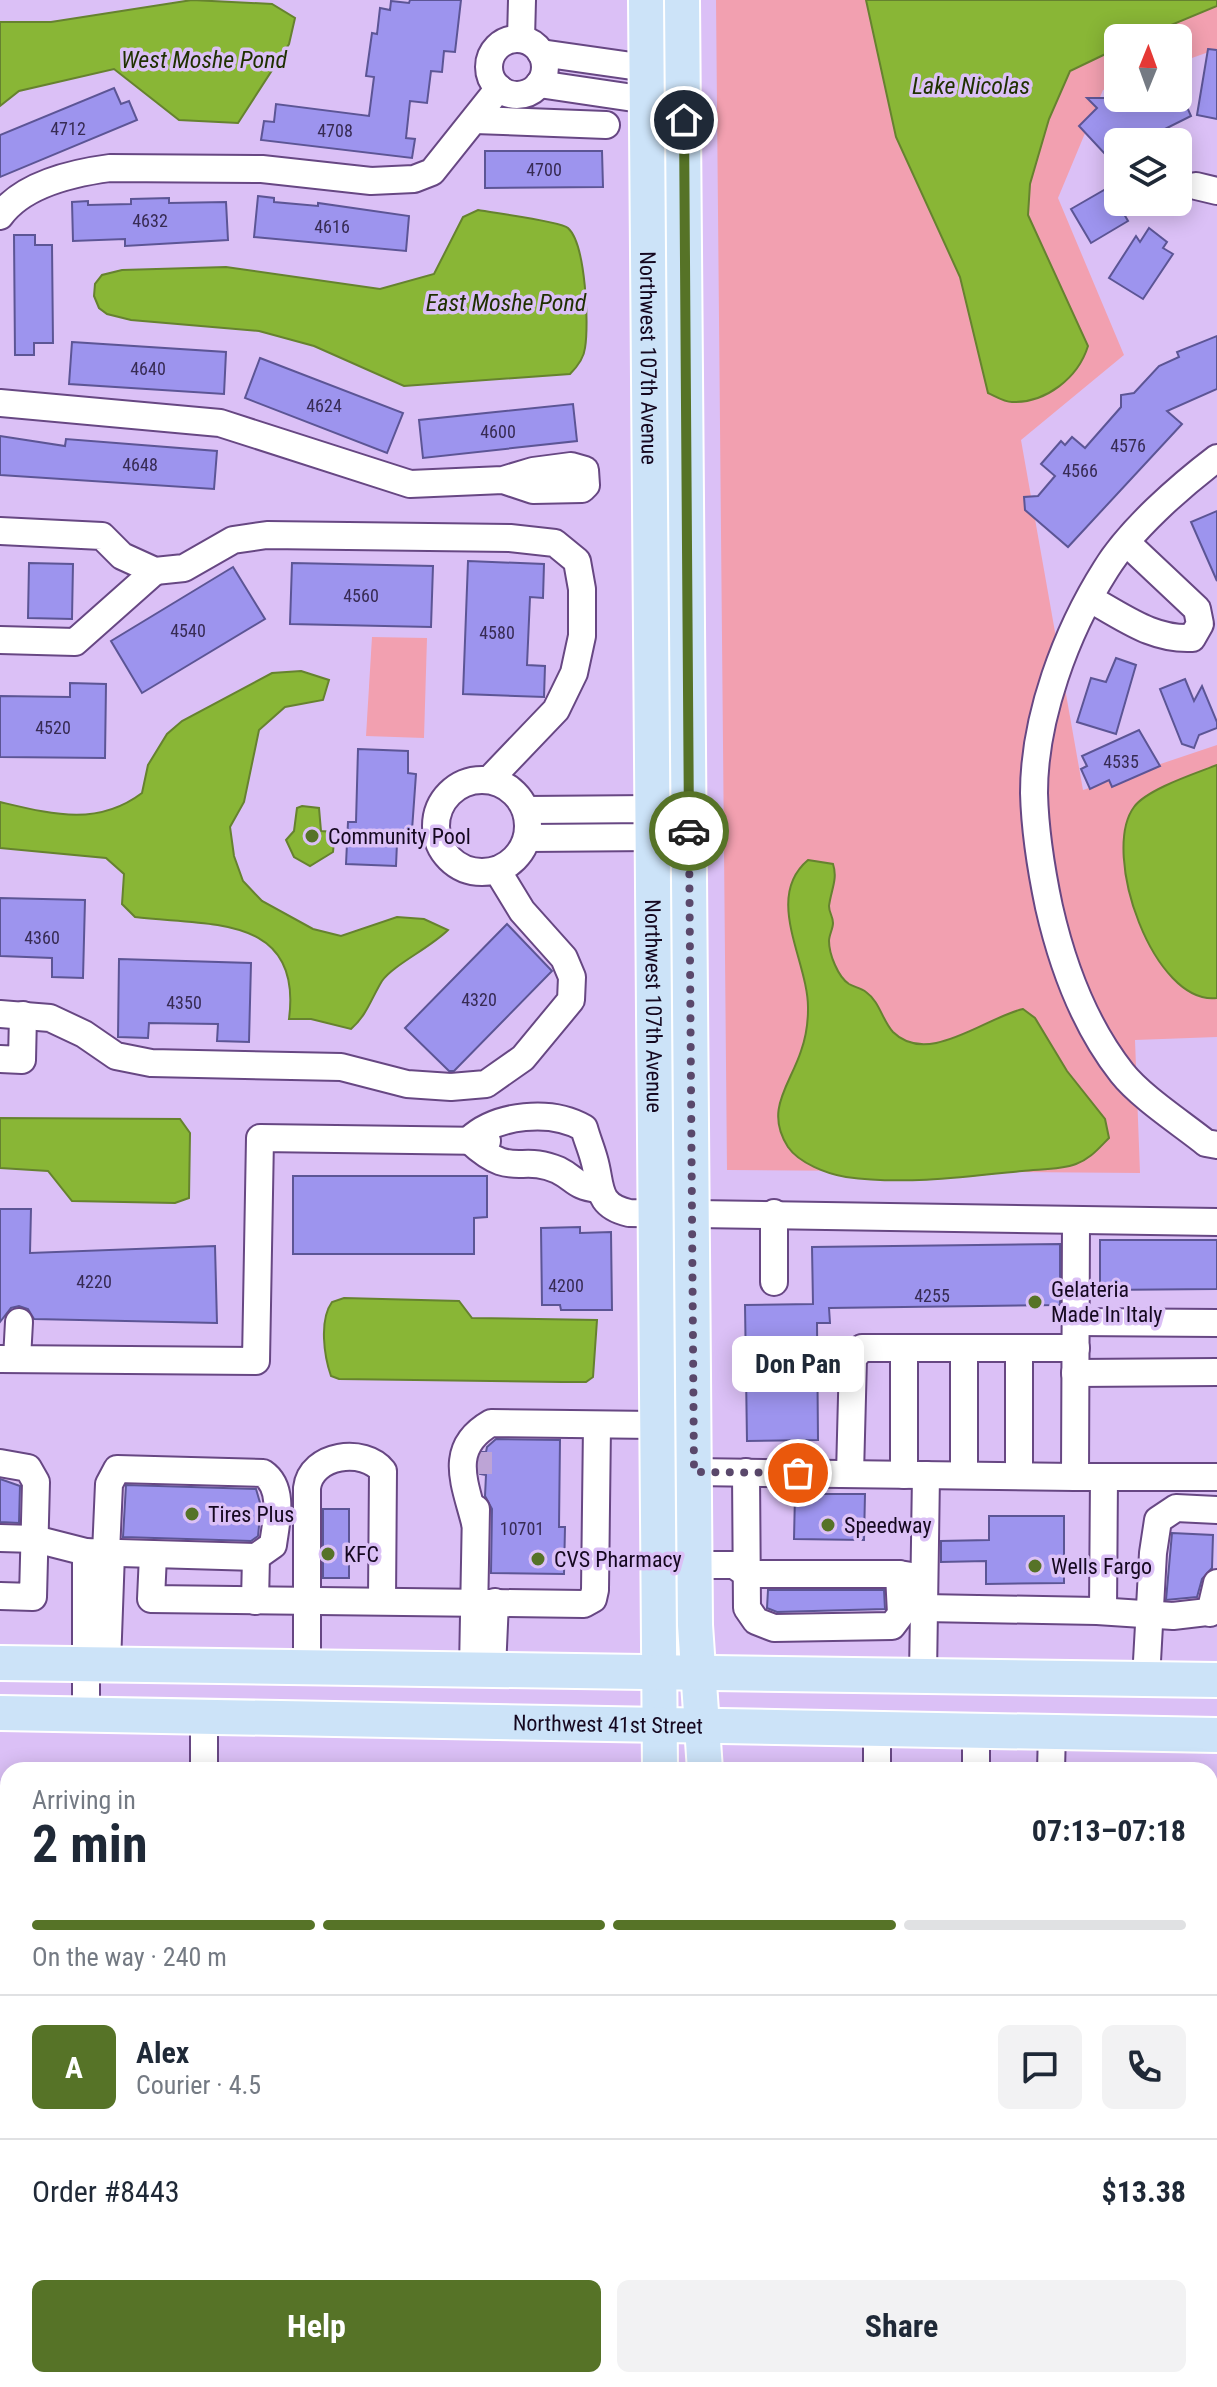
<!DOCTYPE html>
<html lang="en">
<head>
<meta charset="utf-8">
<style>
  body { margin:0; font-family:"Roboto Condensed",sans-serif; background:#f2f2f3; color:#1f2937; height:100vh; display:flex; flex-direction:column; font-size:30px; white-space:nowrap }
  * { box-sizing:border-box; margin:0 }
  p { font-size:26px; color:#747a83 }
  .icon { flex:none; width:44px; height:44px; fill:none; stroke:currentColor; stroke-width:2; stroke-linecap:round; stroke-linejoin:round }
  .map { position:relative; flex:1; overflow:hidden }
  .side { position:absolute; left:0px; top:1762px; width:1218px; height:626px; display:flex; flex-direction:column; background:#fff; border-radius:24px 24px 0 0; box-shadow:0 4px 20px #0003 }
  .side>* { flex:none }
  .needle { width:52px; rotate:1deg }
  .tools { position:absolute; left:1104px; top:24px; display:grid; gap:16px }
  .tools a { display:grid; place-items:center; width:88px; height:88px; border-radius:12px; background:#fff; box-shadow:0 4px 20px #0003; font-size:40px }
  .pin { position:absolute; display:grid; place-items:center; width:68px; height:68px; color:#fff; margin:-34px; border:4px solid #fff; border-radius:50%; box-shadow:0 2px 8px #0007 }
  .courier { position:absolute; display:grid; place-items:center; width:80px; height:80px; margin:-40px; border:6px solid #567327; border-radius:50%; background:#fff; color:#222; box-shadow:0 2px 10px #0007 }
  .bubble { position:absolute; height:56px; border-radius:12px; background:#fff; box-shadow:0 4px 20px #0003; font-size:26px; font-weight:700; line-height:56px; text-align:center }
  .summary em { font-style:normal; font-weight:700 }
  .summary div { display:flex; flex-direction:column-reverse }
  .summary { display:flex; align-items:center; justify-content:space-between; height:136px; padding:0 32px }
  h1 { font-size:52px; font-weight:700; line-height:60px }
  .bar { display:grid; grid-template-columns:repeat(4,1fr); gap:12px 8px; align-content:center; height:96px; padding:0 32px }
  .bar i { height:10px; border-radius:6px; background:#e0e1e3 }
  .bar .selected { background:#567327 }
  .bar p { grid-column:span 4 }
  .line { display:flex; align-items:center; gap:20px; padding:0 32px; border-top:2px solid #e0e1e3 }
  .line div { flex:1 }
  .round { display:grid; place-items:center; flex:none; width:84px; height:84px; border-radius:12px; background:#f2f2f3 }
  .cta { display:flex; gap:16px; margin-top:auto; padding:16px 32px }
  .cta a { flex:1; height:92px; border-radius:12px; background:#567327; color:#fff; font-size:32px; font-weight:700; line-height:92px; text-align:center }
  .cta a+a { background:#f2f2f3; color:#1f2937 }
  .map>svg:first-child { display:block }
</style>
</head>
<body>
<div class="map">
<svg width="1217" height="2387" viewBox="0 0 1217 2387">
  <rect width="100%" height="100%" fill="#dbc0f6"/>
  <g fill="#f2a0b0">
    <path d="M716,0H1217V49L1178,63V38H1118V85L1103,90L1058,198L1124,355L1021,440L1083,790L1217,745V1037L1135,1040L1140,1173L727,1170Z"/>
    <path d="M372,637L427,638L424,738L366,736Z"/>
  </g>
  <g fill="#89b636" stroke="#66822f" stroke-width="2">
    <path d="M192,0L272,4L295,18L289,44L238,123L179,120L114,69L19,91L0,106V22H51Z"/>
    <path d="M866,0H1217V6L1140,38H1118V48L1070,71L1049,119L1030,184L1028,215L1088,346C1078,378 1046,403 1012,402C1004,402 995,396 988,393L960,277L896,137Z"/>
    <path d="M478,210C494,213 560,221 568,228C586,244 589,325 585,348C584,358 577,367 570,374L404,386L314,346L259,331L131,320L107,314L99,308L94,296L95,284L102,275L122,270L226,267L380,289L434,274L463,217Z"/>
    <path d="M301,671L329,680L323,700L285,707L259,730L244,802L230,827L234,856L243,881L262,901L313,929L341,936L397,917L424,919L448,930C430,948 393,965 382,981C371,999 367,1015 351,1029L311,1019H289C303,913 207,926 135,917L122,904L124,874L106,858L0,848V802C51,814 97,827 142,793L148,765L167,734L182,721L272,673Z"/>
    <path d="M1217,765V998C1154,1006 1100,853 1134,807C1147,789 1197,773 1217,765Z"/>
    <path d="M302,806L319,808L321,831L335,832L333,852L310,866L294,857L286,840L294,831L297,808Z"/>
    <path d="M808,860L833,864C838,879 831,890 829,906C829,913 833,916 833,923C833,929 829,935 829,941C829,954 838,977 849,984C854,987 861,988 866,992C880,1002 882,1020 893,1032C928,1067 986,1017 1023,1009L1035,1018L1067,1071L1105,1119L1109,1138C1098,1149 1090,1159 1076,1164C1060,1170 1039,1169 1022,1171C965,1177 903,1185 846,1177C827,1174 799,1163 788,1147C764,1110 790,1085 801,1051C806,1037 808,1024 808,1009C809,962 763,898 808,860Z"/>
    <path d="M0,1118L180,1119L190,1133L189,1198L175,1203L72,1201L48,1171L0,1168Z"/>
    <path d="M344,1298L459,1301L472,1318L597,1320L593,1377L586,1382H563L339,1379L331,1376C324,1356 319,1320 332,1302Z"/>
  </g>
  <g fill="#9d94ee" stroke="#5c5595" stroke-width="2">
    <path d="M410,0H461L455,52L444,51L442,72L431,71L427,103L410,101L406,138L415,139L412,158L261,140L264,121L274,122L276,104L369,116L374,77L366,76L372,33L377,34L380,8L390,10L391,1L409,3Z"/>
    <path d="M1208,49L1217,50V119L1197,115Z"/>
    <path d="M114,88L121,104L129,101L137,120L0,177V135Z"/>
    <path d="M1087,98H1183L1191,116L1139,142H1118V168L1079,126L1097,108Z"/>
    <path d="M485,151H602L603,187L485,188Z"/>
    <path d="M1118,182V202L1123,205L1120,207L1128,221L1091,243L1071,209Z"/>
    <path d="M258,196L274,198V202L318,206V203L409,216L406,251L254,237Z"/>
    <path d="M169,198V203L226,202L228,240L125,246V239L73,241L72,202L88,201V205L131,204V199Z"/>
    <path d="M1149,228L1167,242L1163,248L1173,254L1143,299L1109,278L1136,236L1140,242Z"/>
    <path d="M14,235H35V245H52L53,343H34V355H15Z"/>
    <path d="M1217,336V389L1167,411L1182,424L1068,547L1025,510L1024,497L1038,496L1055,476L1041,464L1061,441L1065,445L1072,437L1085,448L1121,407V395L1134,393L1159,366L1179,357L1177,352Z"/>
    <path d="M72,342L226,352L224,394L69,384Z"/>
    <path d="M260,358L403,413L387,453L245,398Z"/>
    <path d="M573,404L577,441L423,458L419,420Z"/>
    <path d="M0,436L65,446L66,439L217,451L214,489L0,475Z"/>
    <path d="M1217,511V581L1191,522Z"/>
    <path d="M468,561L544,564L543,598L530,597L527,665L545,666L544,697L463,694Z"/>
    <path d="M29,563L73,564L72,619L28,618Z"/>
    <path d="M292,563L433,566L431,627L290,624Z"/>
    <path d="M233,567L265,619L142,693L111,641Z"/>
    <path d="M1116,658L1136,665L1116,734L1077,722L1091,678L1106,682Z"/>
    <path d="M1185,679L1194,701L1202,686L1217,722V728L1199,735L1194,748L1182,744L1160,689Z"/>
    <path d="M70,683L106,684L105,758L0,757V696L70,697Z"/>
    <path d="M1139,730L1160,766L1112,787L1109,780L1090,789L1081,769L1087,766L1082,756Z"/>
    <path d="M358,749L408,751V773L416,774L411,844L397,843L396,866L346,864L348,822H356Z"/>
    <path d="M0,898L85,900L83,978L52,977V958L0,956Z"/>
    <path d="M507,924L552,971L454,1071H449L405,1028Z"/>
    <path d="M119,959L251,963L249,1042L217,1041L218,1024L149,1023L148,1038L118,1037Z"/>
    <path d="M293,1176H487V1217L474,1218V1254H293Z"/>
    <path d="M0,1209H31L30,1253L215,1246L217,1323L34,1319L28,1309L19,1306L11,1308L0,1322Z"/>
    <path d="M580,1227V1233L611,1232L612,1310H561L560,1305H542L541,1228Z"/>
    <path d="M1100,1240H1217V1289L1100,1290Z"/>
    <path d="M1060,1244V1305L829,1308L830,1323H817L818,1440L747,1441L745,1305L813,1304L812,1247Z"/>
    <path d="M496,1439L560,1440L559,1527H565L564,1574L491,1573L492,1509L485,1496L486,1475L480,1474L479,1467L482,1452H486L487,1447Z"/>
    <path d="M0,1479L20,1486L19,1523L0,1522Z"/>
    <path d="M126,1485L256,1489L261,1506L258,1536L251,1541L123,1537Z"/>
    <path d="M795,1494H865L864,1540L794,1539Z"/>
    <rect x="323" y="1509" width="26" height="69"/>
    <path d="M989,1516H1064V1583L986,1584V1561L941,1562V1541L989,1540Z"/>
    <path d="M1172,1533L1213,1535L1212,1568L1202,1579L1197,1597L1166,1600Z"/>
    <path d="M768,1590H884L885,1609L777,1612L767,1608Z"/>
  </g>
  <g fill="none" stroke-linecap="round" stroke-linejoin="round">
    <path stroke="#bda4d6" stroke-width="26" stroke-dasharray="26 13" stroke-linecap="butt" d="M479,1452V1474"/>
    <defs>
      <g id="minor">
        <path d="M521,39L522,0"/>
        <circle cx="517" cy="67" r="28"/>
        <path d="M541,53L646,68L663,77"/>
        <path d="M539,84L647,100L665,94"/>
        <path d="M475,120L606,125"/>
        <path d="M1196,186L1217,191"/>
        <path d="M0,216C23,184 72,173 110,168L262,169L371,181L414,179L432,172L499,88"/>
        <path d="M0,403L220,423L410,484L503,480L533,471L571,466L585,470L586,485L582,489L533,490L503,480"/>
        <path d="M1217,458C1180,486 1130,530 1106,569C1066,632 1034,718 1034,793C1035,832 1041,869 1049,907C1062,964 1085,1026 1122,1073C1141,1097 1181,1123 1206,1143L1217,1145"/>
        <path d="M0,531L102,536L122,556L155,571L184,568L233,540L267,535L510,538L555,543L577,561L582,589V636L574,673L556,710L489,780"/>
        <path d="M1090,599C1124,617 1152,640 1192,638L1200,624L1197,609L1128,544"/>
        <path d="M0,640L75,642L155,571"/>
        <circle cx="482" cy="826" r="46"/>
        <path d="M527,810L653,809L670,815"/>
        <path d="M527,838L654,837L689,821"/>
        <path d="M0,1014L50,1018L84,1034L116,1056L151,1063L341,1067L407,1084L451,1087L486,1084L523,1058L571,1000L572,977L564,958L522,911L497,870"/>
        <path d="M0,1059L22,1060L23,1015"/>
        <path d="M469,1140C497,1114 551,1109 584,1128C587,1139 591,1148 594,1159C602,1186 595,1205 629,1213L1217,1222"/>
        <path d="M469,1140C513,1181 519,1153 558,1170C576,1179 574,1186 598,1189"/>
        <path d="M774,1282V1213"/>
        <path d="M1076,1322L1217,1323"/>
        <path d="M1019,1348V1476"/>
        <path d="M964,1349V1475"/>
        <path d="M0,1359L256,1361L260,1138L487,1141"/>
        <path d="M17,1359L19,1322"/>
        <path d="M1075,1373L1217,1372"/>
        <path d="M0,1463L28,1468L36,1482L33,1597L0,1596"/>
        <path d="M694,1472L1075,1477L1076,1222"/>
        <path d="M746,1472L747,1608L756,1621L774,1628L892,1626L901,1614L899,1574"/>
        <path d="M850,1474L853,1358L862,1348H1076"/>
        <path d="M904,1475V1348"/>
        <path d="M1075,1477H1217"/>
        <path d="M475,1523C465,1483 447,1448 491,1423L655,1425"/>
        <path d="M0,1538L35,1539L86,1552L256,1557"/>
        <path d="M106,1553L109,1484L117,1469L263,1473C285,1488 276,1522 273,1545L256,1557L255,1601"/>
        <path d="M153,1555L151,1599L584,1604L593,1599L595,1590L597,1425"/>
        <path d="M695,1565H734L747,1574H899L924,1578"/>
        <path d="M924,1608L1097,1611L1173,1616L1217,1611"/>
        <path d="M1103,1611L1104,1477"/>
        <path d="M1210,1613L1217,1583"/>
        <path d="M107,1664L111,1553"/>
        <path d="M307,1667V1488C311,1454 364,1447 383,1471L382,1600"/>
        <path d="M473,1669L476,1509"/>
        <path d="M492,1669L495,1602"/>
        <path d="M923,1675L926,1475"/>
        <path d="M1146,1679L1153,1553L1158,1520L1176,1508L1217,1510"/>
        <path d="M86,1714V1552"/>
        <path d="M204,1770V1717"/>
        <path d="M877,1770V1729"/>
        <path d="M976,1770V1731"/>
        <path d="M1051,1770L1052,1732"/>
        <path d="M1210,1801L1217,1802"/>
        <path d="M0,1900L8,1901"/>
        <path d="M1210,1934H1217"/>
        <path d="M0,1973H8"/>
        <path d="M0,2090H8"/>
        <path d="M1210,2159H1217"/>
        <path d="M1210,2213H1217"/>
        <path d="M1210,2354L1217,2353"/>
        <path d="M923,2380V2387"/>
        <path d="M124,2387V2380"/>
        <path d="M228,2387V2380"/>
        <path d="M584,2387L585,2380"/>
        <path d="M1044,2387V2380"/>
        <path d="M1096,2387V2380"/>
      </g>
      <g id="major">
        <path id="s1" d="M646,0L660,1770"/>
        <path d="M682,0L695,1625L705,1770"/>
        <path d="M0,1663L1217,1680"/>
        <path id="s2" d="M0,1713L1217,1735"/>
        <path d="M720,2380V2387"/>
      </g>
    </defs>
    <use href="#minor" stroke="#674783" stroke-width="30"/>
    <use href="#major" stroke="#fff" stroke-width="38"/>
    <use href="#minor" stroke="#fff" stroke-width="26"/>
    <use href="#major" stroke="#cce3f8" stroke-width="34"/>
  </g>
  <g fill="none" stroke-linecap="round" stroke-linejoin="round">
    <path stroke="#5a486b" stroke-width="8" stroke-dasharray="0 14.4" d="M689,831L694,1472L798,1473"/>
    <path stroke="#567327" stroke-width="10" d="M684,120L689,831"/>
  </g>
  <g fill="#567327" stroke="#dbc0f6" stroke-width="3">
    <circle cx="312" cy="836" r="8"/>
    <circle cx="1035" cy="1302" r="8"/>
    <circle cx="192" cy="1514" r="8"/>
    <circle cx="828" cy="1525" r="8"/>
    <circle cx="328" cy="1554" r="8"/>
    <circle cx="538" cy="1559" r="8"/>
    <circle cx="1035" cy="1566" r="8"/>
  </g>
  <g text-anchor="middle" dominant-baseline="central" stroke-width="7" stroke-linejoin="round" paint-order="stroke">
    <g font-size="18" fill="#372b54">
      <text x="68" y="128">4712</text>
      <text x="335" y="130">4708</text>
      <text x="544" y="169">4700</text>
      <text x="150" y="220">4632</text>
      <text x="332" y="226">4616</text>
      <text x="148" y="368">4640</text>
      <text x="324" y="405">4624</text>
      <text x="498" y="431">4600</text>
      <text x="1128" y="445">4576</text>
      <text x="140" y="464">4648</text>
      <text x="1080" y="470">4566</text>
      <text x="361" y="595">4560</text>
      <text x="188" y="630">4540</text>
      <text x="497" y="632">4580</text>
      <text x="53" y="727">4520</text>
      <text x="1121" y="761">4535</text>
      <text x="42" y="937">4360</text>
      <text x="479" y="999">4320</text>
      <text x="184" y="1002">4350</text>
      <text x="94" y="1281">4220</text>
      <text x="566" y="1285">4200</text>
      <text x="932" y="1295">4255</text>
      <text x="522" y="1528">10701</text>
    </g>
    <g font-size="22" fill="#150820" stroke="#dbc0f6">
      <text stroke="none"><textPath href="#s1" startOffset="358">Northwest 107th Avenue</textPath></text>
      <text stroke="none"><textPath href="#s1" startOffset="1006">Northwest 107th Avenue</textPath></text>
      <text stroke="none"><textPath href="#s2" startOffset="608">Northwest 41st Street</textPath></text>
    </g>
    <g font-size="22" fill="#150820" stroke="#dbc0f6" text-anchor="start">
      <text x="328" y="836">Community Pool</text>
      <text x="1051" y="1289">Gelateria<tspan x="1051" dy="25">Made In Italy</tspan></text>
      <text x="208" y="1514">Tires Plus</text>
      <text x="844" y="1525">Speedway</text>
      <text x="344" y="1554">KFC</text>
      <text x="554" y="1559">CVS Pharmacy</text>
      <text x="1051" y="1566">Wells Fargo</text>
    </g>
    <g font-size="24" font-style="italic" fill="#1f3000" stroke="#dbc0f6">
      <text x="204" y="60">West Moshe Pond</text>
      <text x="971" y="86">Lake Nicolas</text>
      <text x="506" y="303">East Moshe Pond</text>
    </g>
  </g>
</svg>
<div class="tools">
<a><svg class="needle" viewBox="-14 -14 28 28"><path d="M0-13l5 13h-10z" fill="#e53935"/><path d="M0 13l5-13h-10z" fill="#747a83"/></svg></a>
<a><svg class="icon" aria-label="layers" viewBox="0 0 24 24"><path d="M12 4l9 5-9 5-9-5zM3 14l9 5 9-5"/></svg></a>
</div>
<div class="pin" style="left:798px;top:1473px;background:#ea580c"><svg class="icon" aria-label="bag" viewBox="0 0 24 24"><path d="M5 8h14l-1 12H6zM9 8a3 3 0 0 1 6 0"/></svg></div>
<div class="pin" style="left:684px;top:120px;background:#1f2937"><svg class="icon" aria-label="home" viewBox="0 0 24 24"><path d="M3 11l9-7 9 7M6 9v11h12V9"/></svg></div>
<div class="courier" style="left:689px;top:831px"><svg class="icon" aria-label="car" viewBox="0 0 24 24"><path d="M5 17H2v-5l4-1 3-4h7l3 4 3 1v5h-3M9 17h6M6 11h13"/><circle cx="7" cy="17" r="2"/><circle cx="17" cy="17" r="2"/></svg></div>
<div class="bubble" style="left:732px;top:1336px;width:132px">Don Pan</div>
<section class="side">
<div class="summary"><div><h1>2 min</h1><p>Arriving in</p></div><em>07:13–07:18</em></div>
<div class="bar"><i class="selected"></i><i class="selected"></i><i class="selected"></i><i></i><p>On the way · 240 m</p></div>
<div class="line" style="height:144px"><b class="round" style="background:#567327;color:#fff">A</b><div><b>Alex</b><p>Courier · 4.5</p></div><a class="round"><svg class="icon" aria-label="chat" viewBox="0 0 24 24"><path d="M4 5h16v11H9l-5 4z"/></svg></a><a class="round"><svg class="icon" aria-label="phone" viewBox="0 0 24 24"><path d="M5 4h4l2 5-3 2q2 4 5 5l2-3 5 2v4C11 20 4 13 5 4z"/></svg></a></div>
<div class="line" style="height:104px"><div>Order #8443</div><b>$13.38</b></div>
<div class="cta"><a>Help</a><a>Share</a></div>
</section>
</div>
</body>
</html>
